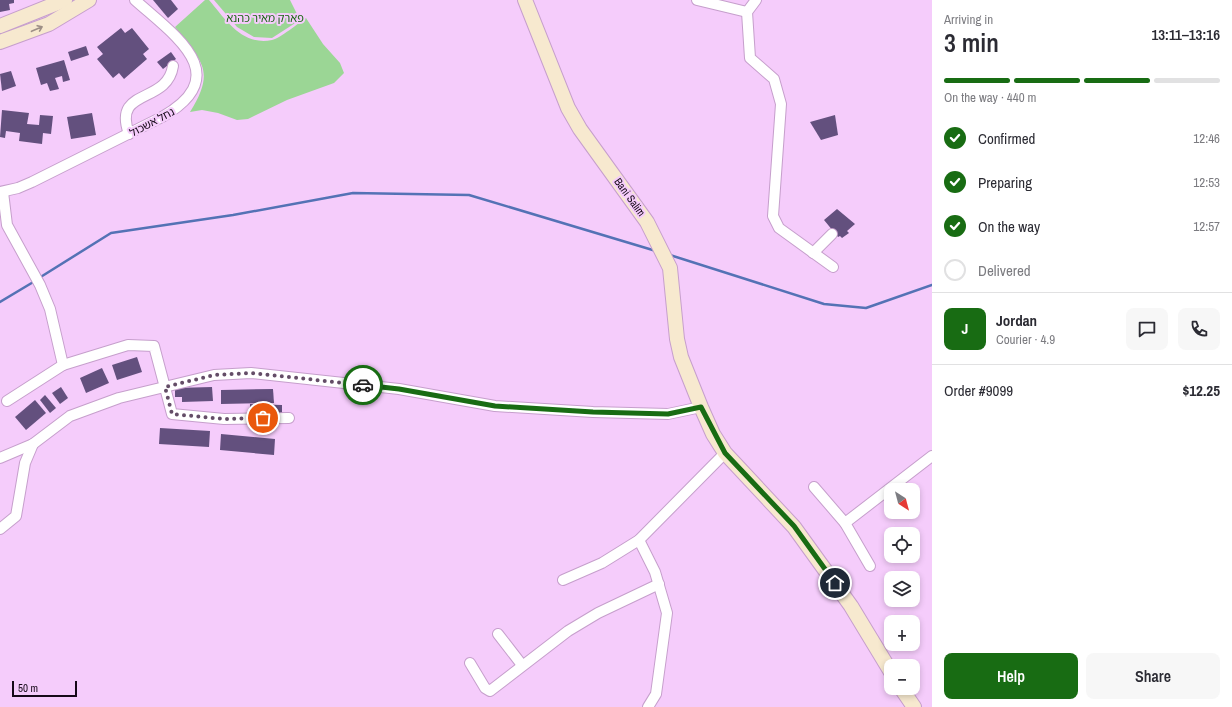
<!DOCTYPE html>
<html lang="en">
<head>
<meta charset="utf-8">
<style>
  body { margin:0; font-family:"Archivo Narrow","Noto Sans Hebrew",sans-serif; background:#f7f7f7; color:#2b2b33; height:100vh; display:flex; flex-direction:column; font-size:15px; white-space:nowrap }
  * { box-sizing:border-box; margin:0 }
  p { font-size:13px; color:#7c7c81 }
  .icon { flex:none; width:22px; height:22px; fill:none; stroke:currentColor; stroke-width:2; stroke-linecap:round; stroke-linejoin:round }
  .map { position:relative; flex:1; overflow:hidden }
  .side { display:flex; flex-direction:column; background:#fff; width:300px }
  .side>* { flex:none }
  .needle { width:26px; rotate:144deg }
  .buttons { position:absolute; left:884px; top:483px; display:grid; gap:8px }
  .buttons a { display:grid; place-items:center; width:36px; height:36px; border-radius:8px; background:#fff; box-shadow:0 2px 6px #0003; font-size:20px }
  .scale { position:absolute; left:12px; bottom:10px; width:65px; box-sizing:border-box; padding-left:4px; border:2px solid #160918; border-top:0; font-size:11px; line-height:14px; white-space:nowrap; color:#160918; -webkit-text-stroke:3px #f5ccfb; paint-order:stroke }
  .pin { position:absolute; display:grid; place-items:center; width:34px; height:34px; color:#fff; margin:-17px; border:2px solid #fff; border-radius:50%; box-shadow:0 1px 4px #0007 }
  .courier { position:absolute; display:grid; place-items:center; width:40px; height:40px; margin:-20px; border:3px solid #186c13; border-radius:50%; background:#fff; color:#222; box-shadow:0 1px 5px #0007 }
  .headline em { font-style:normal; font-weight:600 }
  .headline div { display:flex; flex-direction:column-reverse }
  .headline { display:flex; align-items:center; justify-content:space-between; height:68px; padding:0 12px }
  h1 { font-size:26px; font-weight:600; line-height:30px }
  .bar { display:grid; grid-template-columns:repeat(4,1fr); gap:6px 4px; align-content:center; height:48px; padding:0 12px }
  .bar i { height:5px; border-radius:3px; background:#e1e1e2 }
  .bar .selected { background:#186c13 }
  .bar p { grid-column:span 4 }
  .line { display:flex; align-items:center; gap:10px; padding:0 12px; border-top:1px solid #e1e1e2 }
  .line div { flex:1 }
  .round { display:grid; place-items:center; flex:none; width:42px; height:42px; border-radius:8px; background:#f7f7f7 }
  ol { padding:0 12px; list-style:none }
  li { display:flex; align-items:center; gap:12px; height:44px }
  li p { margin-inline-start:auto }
  li .icon { padding:4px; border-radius:50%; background:#186c13; color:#fff; stroke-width:4 }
  li:last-child { color:#7c7c81 }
  li i { width:22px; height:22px; border:2px solid #e1e1e2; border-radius:50% }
  .cta { display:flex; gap:8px; margin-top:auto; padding:8px 12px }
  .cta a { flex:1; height:46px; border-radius:8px; background:#186c13; color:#fff; font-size:16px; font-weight:600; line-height:46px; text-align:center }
  .cta a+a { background:#f7f7f7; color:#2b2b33 }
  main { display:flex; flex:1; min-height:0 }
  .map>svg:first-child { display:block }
</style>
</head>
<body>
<main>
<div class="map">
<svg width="932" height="707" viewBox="0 0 932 707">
  <rect width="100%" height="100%" fill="#f5ccfb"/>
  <g fill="#9bd695">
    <path d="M205,0H209C226,20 242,46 272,40C281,38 298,23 306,18L323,44L340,63L344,73L334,83L287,100L248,119L237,120L218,113L202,110L190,112C216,70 202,62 175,27Z"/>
    <path d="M214,0H290L300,20L272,38L254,37L237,27Z"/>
  </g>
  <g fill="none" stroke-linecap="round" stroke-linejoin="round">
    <g stroke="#5472b5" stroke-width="2.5">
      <path d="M670,255L824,304L866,308L932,285"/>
      <path d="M39,278L111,233L233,215L353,193L469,195L656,251"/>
      <path d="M0,302L35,281"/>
    </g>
  </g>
  <g fill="#63507e">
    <path d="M0,0H14V3L9,4L10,10L0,12Z"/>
    <path d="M153,0H171L178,9L168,18Z"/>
    <path d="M121,28L125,33L132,28L149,49L143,54L147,59L124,79L119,73L113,78L97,59L103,54L97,47Z"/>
    <path d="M86,46L89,55L71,61L68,52Z"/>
    <path d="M171,52L176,59L163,69L157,62Z"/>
    <path d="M64,60L70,80L63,82L62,76L55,78L59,89L50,91L47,83L41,85L36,68Z"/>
    <path d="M11,71L16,86L2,91L0,74Z"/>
    <path d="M2,110L29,113L27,124L39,125L40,115L53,116L51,134L43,133L42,144L19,141L20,133L6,131L5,138L0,137Z"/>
    <path d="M92,113L96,135L71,139L67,117Z"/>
    <path d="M835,115L838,135L821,140L810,122Z"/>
    <path d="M837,209L855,224L847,231L849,233L842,238L840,236L838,237L824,220Z"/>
    <path d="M137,357L142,372L117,380L112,365Z"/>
    <path d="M102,368L109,383L86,393L80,378Z"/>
    <path d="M61,387L68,398L60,404L52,393Z"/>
    <path d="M212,387L213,401L182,402V397H175V388Z"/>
    <path d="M273,389L274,403L221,404V390Z"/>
    <path d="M45,395L56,408L50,413L40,400Z"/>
    <path d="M35,400L46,413L26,430L15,417Z"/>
    <path d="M250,404L282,405V414L250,413Z"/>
    <path d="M160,428L210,431L209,447L159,444Z"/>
    <path d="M221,434L275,439L274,455L220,450Z"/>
  </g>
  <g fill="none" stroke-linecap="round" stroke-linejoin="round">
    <defs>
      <g id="street">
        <path d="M697,0L747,12"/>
        <path d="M756,0L747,12L750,58L774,79L781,104L773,216L779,228L833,267"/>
        <path d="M129,134C112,87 167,105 173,66"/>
        <path d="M0,192L18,188L32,182L162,117C236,75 174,35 135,0"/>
        <path d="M3,192L7,225L40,285L50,309L63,365L128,345L154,346L172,414L224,419L289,418"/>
        <path d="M813,253L832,234"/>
        <path d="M7,401L63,365"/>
        <path d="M0,458L33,444L70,416L119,398L214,375L251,373L399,389L495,406L593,412L668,414L701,407"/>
        <path d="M814,487L845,523L932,456"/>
        <path d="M845,523L870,566"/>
        <path d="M0,529L16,516L25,463L33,444"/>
        <path d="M639,540L655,572L667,613L656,694L648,707"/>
        <path d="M563,580L602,563L639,540L725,453"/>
        <path d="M498,634L522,665"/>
        <path d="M470,663L485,688L490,691L568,631L598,613L659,584"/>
      </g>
      <g id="secondary">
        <path d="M525,0L568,108L580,129L647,222L670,268L677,339L681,357L701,407L713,434L725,453L794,527L851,606L891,672"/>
        <path d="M0,26L65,0"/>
        <path d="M0,42L49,24L89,0"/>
        <path d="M901,688L914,707"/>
      </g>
    </defs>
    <use href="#street" stroke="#c69fcc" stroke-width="12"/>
    <use href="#secondary" stroke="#c69fcc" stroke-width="16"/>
    <use href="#street" stroke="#fff" stroke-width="10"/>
    <use href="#secondary" stroke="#f7e9cf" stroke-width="14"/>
  </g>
  <defs><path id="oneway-shaft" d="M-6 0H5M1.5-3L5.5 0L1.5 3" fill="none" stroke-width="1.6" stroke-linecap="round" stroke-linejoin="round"/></defs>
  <use stroke="#9d8f86" href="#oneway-shaft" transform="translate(37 29) rotate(-23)"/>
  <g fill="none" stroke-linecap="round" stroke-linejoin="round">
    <path stroke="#644d67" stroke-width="4" stroke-dasharray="0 7.2" d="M263,418L224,419L172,414L165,387L214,375L251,373L363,385"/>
    <path stroke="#186c13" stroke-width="5" d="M363,385L399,389L495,406L593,412L668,414L701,407L725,453L794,526L835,583"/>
  </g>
  <g text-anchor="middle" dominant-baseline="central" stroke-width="4" stroke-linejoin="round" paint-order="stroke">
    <g font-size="11" fill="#1a6715" stroke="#f5ccfb">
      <text x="265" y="18">פארק מאיר כהנא</text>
    </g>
    <g font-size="11" fill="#160918" stroke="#f5ccfb">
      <text transform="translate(152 122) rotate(-28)">נחל אשכול</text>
      <text transform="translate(630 197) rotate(54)">Bani Salim</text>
    </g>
  </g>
</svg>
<div class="buttons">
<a><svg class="needle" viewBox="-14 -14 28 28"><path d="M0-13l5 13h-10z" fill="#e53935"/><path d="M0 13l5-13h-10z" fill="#7c7c81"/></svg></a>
<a><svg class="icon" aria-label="locate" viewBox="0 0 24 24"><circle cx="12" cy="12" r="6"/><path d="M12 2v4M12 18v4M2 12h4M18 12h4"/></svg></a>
<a><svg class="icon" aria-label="layers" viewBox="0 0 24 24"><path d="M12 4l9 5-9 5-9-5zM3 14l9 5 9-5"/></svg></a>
<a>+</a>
<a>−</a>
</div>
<div class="scale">50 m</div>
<div class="pin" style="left:263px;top:418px;background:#ea580c"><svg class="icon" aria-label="bag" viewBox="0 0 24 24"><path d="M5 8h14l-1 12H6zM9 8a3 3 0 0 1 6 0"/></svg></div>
<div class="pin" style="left:835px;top:583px;background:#1f2937"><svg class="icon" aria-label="home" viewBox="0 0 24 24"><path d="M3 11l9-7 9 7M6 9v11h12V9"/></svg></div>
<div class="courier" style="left:363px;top:385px"><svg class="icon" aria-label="car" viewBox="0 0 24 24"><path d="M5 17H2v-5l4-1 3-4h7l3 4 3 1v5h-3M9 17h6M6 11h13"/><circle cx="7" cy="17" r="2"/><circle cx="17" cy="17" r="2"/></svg></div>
</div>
<section class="side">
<div class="headline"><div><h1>3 min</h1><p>Arriving in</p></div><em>13:11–13:16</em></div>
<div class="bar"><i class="selected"></i><i class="selected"></i><i class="selected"></i><i></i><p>On the way · 440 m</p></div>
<ol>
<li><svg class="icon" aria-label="check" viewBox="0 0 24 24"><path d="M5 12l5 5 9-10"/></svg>Confirmed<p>12:46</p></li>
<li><svg class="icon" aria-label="check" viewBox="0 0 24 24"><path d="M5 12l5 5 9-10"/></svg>Preparing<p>12:53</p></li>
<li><svg class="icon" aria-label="check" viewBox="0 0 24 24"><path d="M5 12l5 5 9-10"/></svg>On the way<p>12:57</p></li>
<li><i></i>Delivered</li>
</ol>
<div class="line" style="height:72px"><b class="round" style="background:#186c13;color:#fff">J</b><div><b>Jordan</b><p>Courier · 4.9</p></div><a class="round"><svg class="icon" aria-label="chat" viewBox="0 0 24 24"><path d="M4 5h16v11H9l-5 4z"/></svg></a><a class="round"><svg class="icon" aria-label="phone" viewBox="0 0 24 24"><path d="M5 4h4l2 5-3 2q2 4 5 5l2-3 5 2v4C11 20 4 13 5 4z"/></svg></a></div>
<div class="line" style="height:52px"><div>Order #9099</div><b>$12.25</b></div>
<div class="cta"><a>Help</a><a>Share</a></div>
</section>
</main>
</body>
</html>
